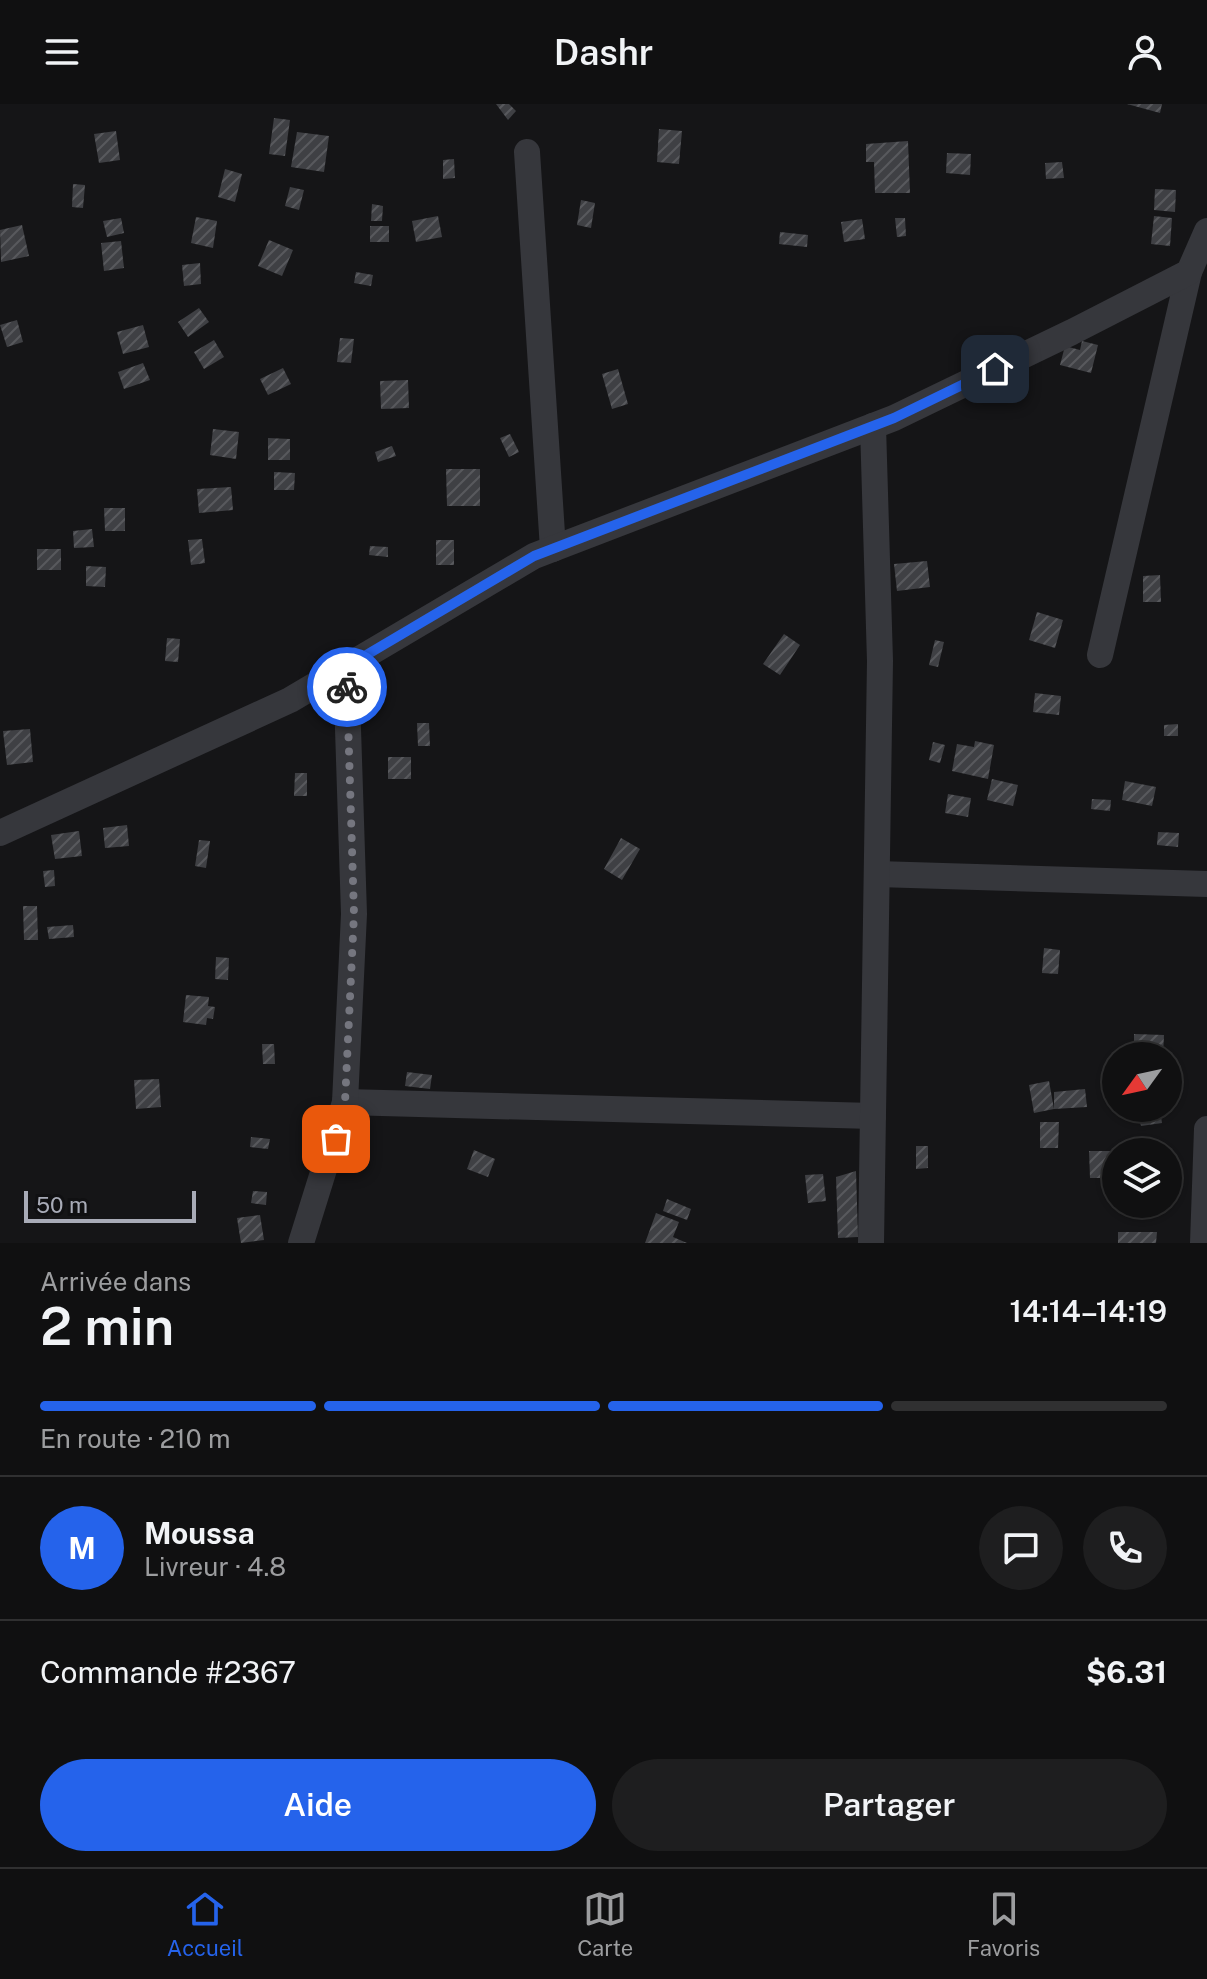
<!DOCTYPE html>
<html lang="fr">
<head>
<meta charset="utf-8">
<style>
  body { margin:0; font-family:"Public Sans",sans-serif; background:#1e1e1f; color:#f1f3f6; height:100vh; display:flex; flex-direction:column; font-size:30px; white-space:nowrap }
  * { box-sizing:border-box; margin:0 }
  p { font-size:26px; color:#9c9d9f }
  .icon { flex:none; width:44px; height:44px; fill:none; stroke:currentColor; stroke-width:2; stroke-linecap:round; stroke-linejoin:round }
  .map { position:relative; height:1139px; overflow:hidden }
  .drawer { display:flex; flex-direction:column; background:#101011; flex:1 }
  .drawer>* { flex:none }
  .needle { width:52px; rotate:237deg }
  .buttons { position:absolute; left:1102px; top:938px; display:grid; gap:16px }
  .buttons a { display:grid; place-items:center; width:80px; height:80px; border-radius:50%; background:#101011; box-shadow:0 2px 6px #0004,0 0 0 2px #303031; font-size:40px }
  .scale { position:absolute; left:24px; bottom:20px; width:172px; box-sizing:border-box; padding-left:8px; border:4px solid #a8abb7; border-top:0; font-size:22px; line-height:28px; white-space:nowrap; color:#a8abb7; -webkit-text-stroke:6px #101012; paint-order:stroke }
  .pin { position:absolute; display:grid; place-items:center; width:68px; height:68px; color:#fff; margin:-34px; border-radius:16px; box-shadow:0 4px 12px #0006 }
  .courier { position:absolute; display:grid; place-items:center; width:80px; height:80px; margin:-40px; border:6px solid #2563eb; border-radius:50%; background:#fff; color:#222; box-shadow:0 2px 10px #0007 }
  .head em { font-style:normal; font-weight:600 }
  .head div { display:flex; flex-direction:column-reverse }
  .head { display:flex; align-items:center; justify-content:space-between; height:136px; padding:0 40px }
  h1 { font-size:52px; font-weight:600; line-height:60px }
  .bar { display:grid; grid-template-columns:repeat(4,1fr); gap:12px 8px; align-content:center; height:96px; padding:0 40px }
  .bar i { height:10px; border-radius:6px; background:#303031 }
  .bar .active { background:#2563eb }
  .bar p { grid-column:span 4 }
  .line { display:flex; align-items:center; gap:20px; padding:0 40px; border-top:2px solid #303031 }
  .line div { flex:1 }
  .round { display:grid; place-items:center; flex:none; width:84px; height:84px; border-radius:42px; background:#1e1e1f }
  .primary-button { display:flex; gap:16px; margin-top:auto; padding:16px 40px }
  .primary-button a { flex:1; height:92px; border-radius:48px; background:#2563eb; color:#fff; font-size:32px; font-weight:600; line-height:92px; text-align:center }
  .primary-button a+a { background:#1e1e1f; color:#f1f3f6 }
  header { display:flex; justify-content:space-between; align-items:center; height:104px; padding:0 40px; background:#101011; font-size:36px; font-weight:600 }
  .tab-bar { display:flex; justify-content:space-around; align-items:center; height:112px; border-top:2px solid #303031; background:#101011; font-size:22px; color:#9c9d9f }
  .tab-bar a { display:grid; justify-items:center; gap:4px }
  .tab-bar .active { color:#2563eb }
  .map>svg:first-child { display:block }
</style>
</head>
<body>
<header><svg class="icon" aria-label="menu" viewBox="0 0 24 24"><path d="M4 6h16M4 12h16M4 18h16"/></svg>Dashr<svg class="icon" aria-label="person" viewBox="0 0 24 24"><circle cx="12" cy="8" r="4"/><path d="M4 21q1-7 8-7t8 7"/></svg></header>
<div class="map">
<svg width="1207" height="1139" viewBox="0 0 1207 1139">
  <defs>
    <pattern id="building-hatch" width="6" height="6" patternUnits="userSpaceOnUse" patternTransform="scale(2)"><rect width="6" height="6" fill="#3f4044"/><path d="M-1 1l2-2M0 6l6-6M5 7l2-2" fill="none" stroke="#58595d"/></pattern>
  </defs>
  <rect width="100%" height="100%" fill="#151517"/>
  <g fill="url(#building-hatch)">
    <path d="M496,0H509L516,7L508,16Z"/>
    <path d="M1127,0H1162L1160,9Z"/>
    <path d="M274,14L290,16L285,52L269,50Z"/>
    <path d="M659,25L682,27L679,60L657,58Z"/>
    <path d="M116,27L120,56L99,59L94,30Z"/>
    <path d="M297,28L329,32L324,68L291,63Z"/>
    <path d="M908,37L910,89H875L874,58H866V40Z"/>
    <path d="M947,49L971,50L970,71L946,69Z"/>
    <path d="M454,55L455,74L443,75V56Z"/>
    <path d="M1062,58L1064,74L1046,75L1045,59Z"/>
    <path d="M225,65L242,70L235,98L218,93Z"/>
    <path d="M73,80L85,81L83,104L72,103Z"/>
    <path d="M290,83L304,86L299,106L285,102Z"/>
    <path d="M1155,85L1176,86L1175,108L1154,106Z"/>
    <path d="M581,96L595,99L591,124L577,121Z"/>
    <path d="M372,100L383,102L382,117H371Z"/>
    <path d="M438,112L442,133L416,138L412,117Z"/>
    <path d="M1154,112L1172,114L1170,142L1151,140Z"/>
    <path d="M196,113L217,117L213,144L191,139Z"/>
    <path d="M121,114L124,129L107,133L103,117Z"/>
    <path d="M895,114H905L906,132L897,133Z"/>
    <path d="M862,115L865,135L844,138L841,118Z"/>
    <path d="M22,121L29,152L1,158L0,126Z"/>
    <rect x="370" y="122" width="19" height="16"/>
    <path d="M780,128L808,131L807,143L779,140Z"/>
    <path d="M269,136L293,146L282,172L258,162Z"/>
    <path d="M121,137L124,164L104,167L101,139Z"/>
    <path d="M200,159L201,180L184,182L182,161Z"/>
    <path d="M356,168L373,171L371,182L354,179Z"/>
    <path d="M199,204L209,218L188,233L178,218Z"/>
    <path d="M17,216L23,238L7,243L0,221Z"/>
    <path d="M143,221L149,243L123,250L117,228Z"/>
    <path d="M340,234L354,235L351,259L337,258Z"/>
    <path d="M214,236L224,253L204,265L194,248Z"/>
    <path d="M1082,237L1098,241L1091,269L1060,261L1065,242L1080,246Z"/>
    <path d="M143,259L150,276L124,285L118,268Z"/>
    <path d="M283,264L291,280L268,291L260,275Z"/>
    <path d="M618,265L628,300L612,305L602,270Z"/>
    <path d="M408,276L409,304L381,305L380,277Z"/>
    <path d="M213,325L239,328L236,355L210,351Z"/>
    <path d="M510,330L519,348L509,353L500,334Z"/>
    <path d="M268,334L290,335V356H268Z"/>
    <path d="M392,342L396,352L378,358L375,348Z"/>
    <path d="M446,365H480V402H447Z"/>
    <path d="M274,368L295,369L294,386H274Z"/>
    <path d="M231,383L233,406L199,409L197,385Z"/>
    <path d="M104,404H125V427H105Z"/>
    <path d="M92,425L94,443L74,444L73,427Z"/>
    <path d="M202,435L205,459L191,461L188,436Z"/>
    <rect x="436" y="436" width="18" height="25"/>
    <path d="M370,442L388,443V453L369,451Z"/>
    <rect x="37" y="445" width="24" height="21"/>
    <path d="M927,457L930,483L897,487L894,460Z"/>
    <path d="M86,462L106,463L105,483L86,482Z"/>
    <path d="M1160,471L1161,498H1143V472Z"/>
    <path d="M1037,508L1063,516L1055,544L1029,536Z"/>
    <path d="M784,530L800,541L780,571L763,560Z"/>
    <path d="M167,534L180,535L178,558L165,557Z"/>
    <path d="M935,536L944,538L938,563L929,561Z"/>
    <path d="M1035,589L1061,592L1059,611L1033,608Z"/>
    <path d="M417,619H429L430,642H418Z"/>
    <path d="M1178,620V632H1164V621Z"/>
    <path d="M30,625L33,658L7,661L3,627Z"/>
    <path d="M975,637L994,641L988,675L952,667L957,640L974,643Z"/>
    <path d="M933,638L945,641L940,659L929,656Z"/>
    <rect x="388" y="653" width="23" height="22"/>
    <path d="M295,669H307V692H294Z"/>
    <path d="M992,675L1018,681L1013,702L987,696Z"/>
    <path d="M1125,677L1156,683L1152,702L1122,696Z"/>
    <path d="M948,690L971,694L968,713L945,709Z"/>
    <path d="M1092,695L1111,696L1110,707L1091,705Z"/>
    <path d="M127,721L129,742L105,744L103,724Z"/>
    <path d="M79,727L82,752L55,755L51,731Z"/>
    <path d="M1158,728L1179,729L1178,743L1157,741Z"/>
    <path d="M621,734L640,745L622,776L604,765Z"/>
    <path d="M199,736L210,737L206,764L195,762Z"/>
    <path d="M54,766L55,782L45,783L43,767Z"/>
    <path d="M23,802H37L38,836H24Z"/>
    <path d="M73,821L74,833L49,835L47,823Z"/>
    <path d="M1044,844L1060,846L1058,870L1042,869Z"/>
    <path d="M216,853L229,854L228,876L215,875Z"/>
    <path d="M186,891L209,893L208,902L215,903L213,915L207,914L206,921L183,918Z"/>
    <path d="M1134,930L1164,931L1163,952H1134Z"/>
    <path d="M262,940H274L275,960H263Z"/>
    <path d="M407,968L432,971L430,985L405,982Z"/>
    <path d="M159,975L161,1003L136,1005L134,976Z"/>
    <path d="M1049,977L1054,1005L1034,1009L1029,981Z"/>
    <path d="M1085,985L1087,1003L1054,1005V988Z"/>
    <path d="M1160,1005L1162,1019L1141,1022L1138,1008Z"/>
    <path d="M1040,1018H1059L1058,1044H1040Z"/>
    <path d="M251,1033L270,1035L268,1045L250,1043Z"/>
    <path d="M916,1042H928V1064L916,1065Z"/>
    <path d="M474,1046L495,1055L488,1073L467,1065Z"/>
    <path d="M1089,1047H1112V1056H1116V1074H1090Z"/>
    <path d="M856,1067L858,1133L838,1134L836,1073Z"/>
    <path d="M823,1070L826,1097L808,1099L805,1071Z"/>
    <path d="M253,1087L267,1088L266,1101L251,1099Z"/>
    <path d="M667,1095L691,1105L687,1116L663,1107Z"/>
    <path d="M656,1109L679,1118L673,1133L687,1139H645Z"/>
    <path d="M260,1111L264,1136L241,1139L237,1114Z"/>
    <path d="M1118,1128H1157L1156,1139H1118Z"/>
  </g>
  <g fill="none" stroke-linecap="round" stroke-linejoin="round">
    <g stroke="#36373c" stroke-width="26">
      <path d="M527,48L553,445"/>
      <path d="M1100,551L1189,168"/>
      <path d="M0,729L290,596L534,452L894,314L1072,228L1189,168L1207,127"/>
      <path d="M877,770L1207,780"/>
      <path d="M345,998L873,1012"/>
      <path d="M301,1139L345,998L354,810L346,563"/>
      <path d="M871,1139L880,557L873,322"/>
      <path d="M1203,1139L1207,1025"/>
    </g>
  </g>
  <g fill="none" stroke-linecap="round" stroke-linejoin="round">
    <path stroke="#75767f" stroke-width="8" stroke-dasharray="0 14.4" d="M336,1035L345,998L354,810L347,583"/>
    <path stroke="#2563eb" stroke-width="10" d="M347,583L346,563L534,452L894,314L995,265"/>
  </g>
</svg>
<div class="buttons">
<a><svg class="needle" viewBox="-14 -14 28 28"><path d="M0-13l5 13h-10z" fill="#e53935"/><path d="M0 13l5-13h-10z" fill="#9c9d9f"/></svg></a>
<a><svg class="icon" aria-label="layers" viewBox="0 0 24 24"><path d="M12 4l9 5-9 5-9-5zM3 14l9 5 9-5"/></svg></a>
</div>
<div class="scale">50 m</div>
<div class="pin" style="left:336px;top:1035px;background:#ea580c"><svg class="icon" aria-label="bag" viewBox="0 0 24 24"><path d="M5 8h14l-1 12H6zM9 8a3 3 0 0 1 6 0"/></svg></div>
<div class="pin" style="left:995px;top:265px;background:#1f2937"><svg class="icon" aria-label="home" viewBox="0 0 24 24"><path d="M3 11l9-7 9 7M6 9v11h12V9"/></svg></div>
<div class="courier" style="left:347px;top:583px"><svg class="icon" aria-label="bike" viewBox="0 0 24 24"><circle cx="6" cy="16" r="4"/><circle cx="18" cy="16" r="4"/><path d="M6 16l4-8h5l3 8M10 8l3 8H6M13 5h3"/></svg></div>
</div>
<section class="drawer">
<div class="head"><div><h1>2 min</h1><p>Arrivée dans</p></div><em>14:14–14:19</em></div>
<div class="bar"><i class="active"></i><i class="active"></i><i class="active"></i><i></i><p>En route · 210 m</p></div>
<div class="line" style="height:144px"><b class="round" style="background:#2563eb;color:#fff">M</b><div><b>Moussa</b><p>Livreur · 4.8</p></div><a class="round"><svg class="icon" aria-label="chat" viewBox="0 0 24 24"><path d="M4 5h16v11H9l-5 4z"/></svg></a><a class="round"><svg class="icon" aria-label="phone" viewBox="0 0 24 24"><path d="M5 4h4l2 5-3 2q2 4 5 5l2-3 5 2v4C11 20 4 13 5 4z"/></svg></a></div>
<div class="line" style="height:104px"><div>Commande #2367</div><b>$6.31</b></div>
<div class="primary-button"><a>Aide</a><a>Partager</a></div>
</section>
<nav class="tab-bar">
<a class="active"><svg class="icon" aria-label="home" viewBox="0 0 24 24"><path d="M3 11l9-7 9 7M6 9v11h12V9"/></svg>Accueil</a>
<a><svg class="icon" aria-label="map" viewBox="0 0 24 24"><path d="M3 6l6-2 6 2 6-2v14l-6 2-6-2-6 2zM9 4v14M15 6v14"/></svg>Carte</a>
<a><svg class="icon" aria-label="saved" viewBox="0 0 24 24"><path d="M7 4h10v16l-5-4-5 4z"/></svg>Favoris</a>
</nav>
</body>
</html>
